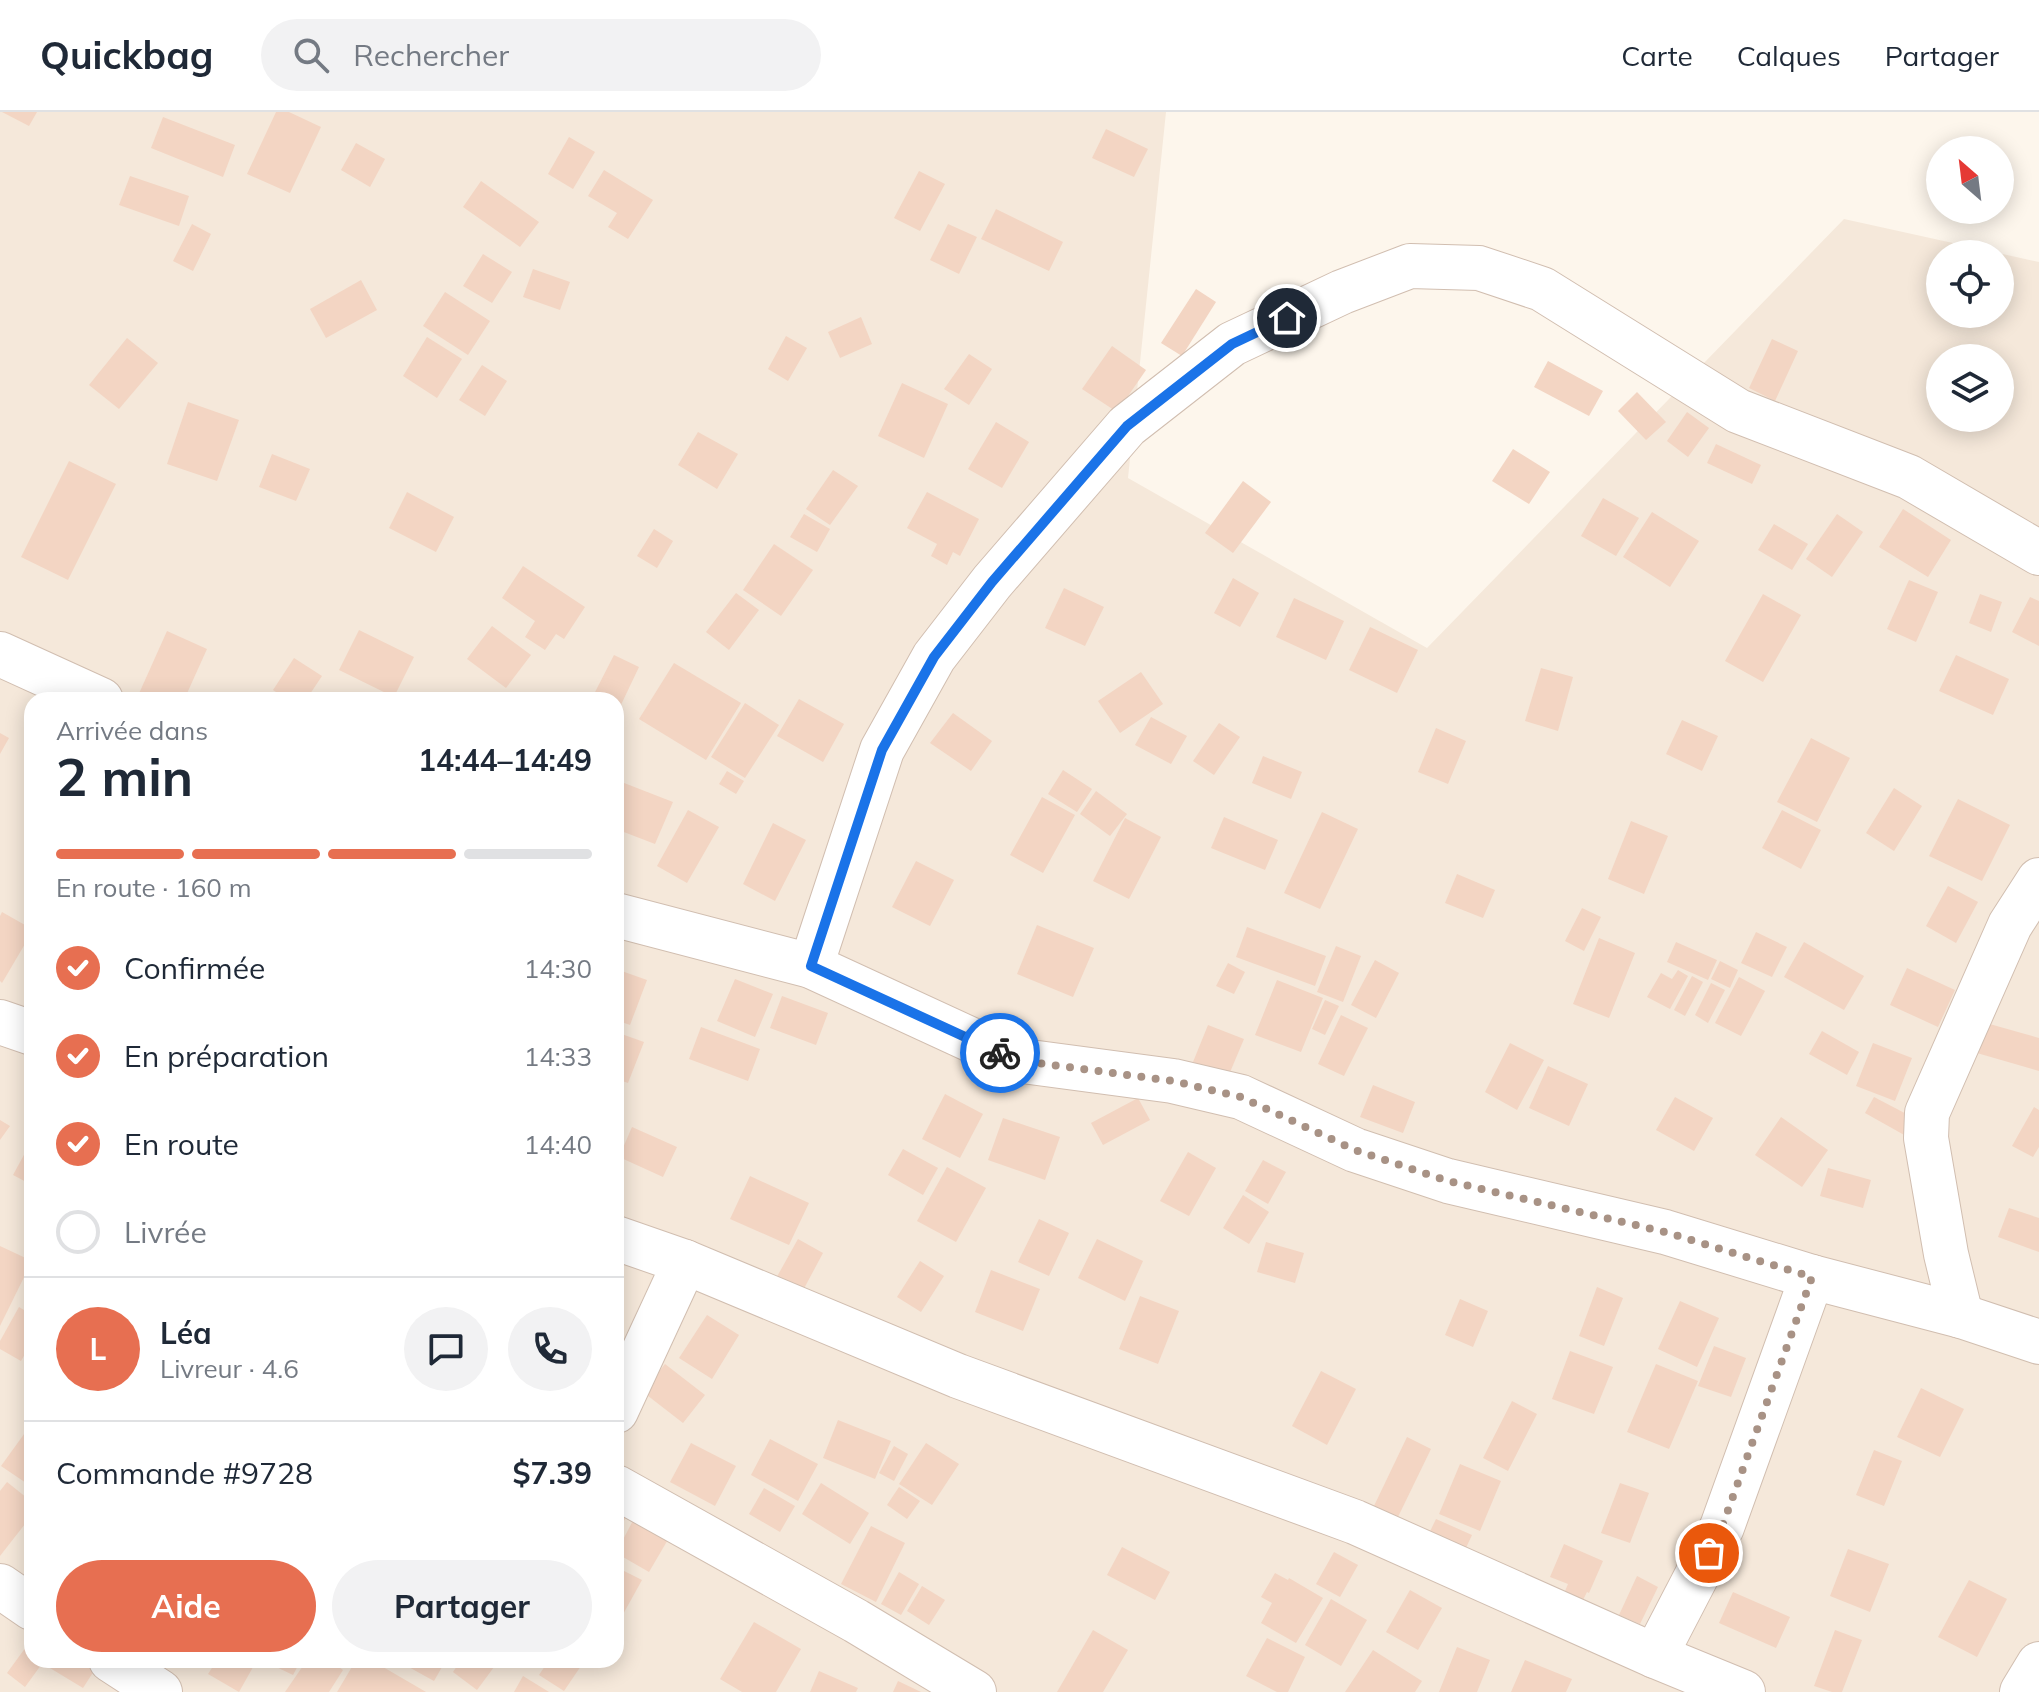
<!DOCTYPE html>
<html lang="fr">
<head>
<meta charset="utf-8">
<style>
  body { margin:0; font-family:Mulish,sans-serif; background:#f2f2f3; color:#1f2937; height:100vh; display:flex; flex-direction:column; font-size:30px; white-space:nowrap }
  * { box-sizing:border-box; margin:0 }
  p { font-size:26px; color:#747a83 }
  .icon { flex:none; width:44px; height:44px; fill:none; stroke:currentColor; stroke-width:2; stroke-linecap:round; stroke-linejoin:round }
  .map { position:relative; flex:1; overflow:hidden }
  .details { position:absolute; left:24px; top:580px; width:600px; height:976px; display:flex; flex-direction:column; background:#fff; border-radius:24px; box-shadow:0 4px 20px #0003 }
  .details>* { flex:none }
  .needle { width:52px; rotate:332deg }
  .controls { position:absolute; left:1926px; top:24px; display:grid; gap:16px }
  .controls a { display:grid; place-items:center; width:88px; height:88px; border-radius:50%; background:#fff; box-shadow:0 4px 20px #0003; font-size:40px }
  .pin { position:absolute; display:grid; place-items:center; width:68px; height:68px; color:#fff; margin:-34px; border:4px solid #fff; border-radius:50%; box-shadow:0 2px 8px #0007 }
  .courier { position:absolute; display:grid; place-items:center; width:80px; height:80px; margin:-40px; border:6px solid #1a73e8; border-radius:50%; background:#fff; color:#222; box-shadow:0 2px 10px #0007 }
  .head em { font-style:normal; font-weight:700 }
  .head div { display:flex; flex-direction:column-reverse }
  .head { display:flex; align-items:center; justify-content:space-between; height:136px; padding:0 32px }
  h1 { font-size:52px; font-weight:700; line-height:60px }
  .bar { display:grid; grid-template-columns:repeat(4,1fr); gap:12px 8px; align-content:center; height:96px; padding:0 32px }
  .bar i { height:10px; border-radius:6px; background:#e0e1e3 }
  .bar .current { background:#e76f51 }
  .bar p { grid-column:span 4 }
  .line { display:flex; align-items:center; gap:20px; padding:0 32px; border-top:2px solid #e0e1e3 }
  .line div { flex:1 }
  .round { display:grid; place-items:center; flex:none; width:84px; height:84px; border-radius:42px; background:#f2f2f3 }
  ol { padding:0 32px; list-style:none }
  li { display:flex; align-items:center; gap:24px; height:88px }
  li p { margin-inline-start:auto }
  li .icon { padding:8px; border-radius:50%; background:#e76f51; color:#fff; stroke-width:4 }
  li:last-child { color:#747a83 }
  li i { width:44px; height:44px; border:4px solid #e0e1e3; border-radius:50% }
  .button { display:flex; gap:16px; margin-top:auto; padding:16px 32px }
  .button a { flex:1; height:92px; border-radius:48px; background:#e76f51; color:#fff; font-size:32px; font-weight:700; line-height:92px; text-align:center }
  .button a+a { background:#f2f2f3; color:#1f2937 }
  header { display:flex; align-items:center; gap:48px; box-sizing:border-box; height:112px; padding:0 40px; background:#fff; border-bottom:2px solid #e0e1e3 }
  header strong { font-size:38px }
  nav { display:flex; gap:44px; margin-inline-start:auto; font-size:28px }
  .search { width:560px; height:72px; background:#f2f2f3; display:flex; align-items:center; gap:20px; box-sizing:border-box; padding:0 28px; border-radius:44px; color:#747a83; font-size:30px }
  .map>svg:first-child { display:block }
</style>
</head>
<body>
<header>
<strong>Quickbag</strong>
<div class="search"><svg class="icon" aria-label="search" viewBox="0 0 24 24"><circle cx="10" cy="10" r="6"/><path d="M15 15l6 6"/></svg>Rechercher</div>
<nav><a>Carte</a><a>Calques</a><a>Partager</a></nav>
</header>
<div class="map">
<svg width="2039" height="1580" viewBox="0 0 2039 1580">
  <rect width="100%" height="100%" fill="#fdf6ec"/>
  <path fill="#f5e8da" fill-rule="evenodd" d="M0,0H1166L1128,366L1427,536L1844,107L2039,150V1580H0ZM1940,142H2000V202H1940ZM1940,246H2000V306H1940ZM32,588H616V1548H32Z"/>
  <g fill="#f3d5c3">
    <path d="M2,0H37L29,14Z"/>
    <path d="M276,0H289L321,15L290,81L247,62Z"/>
    <path d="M163,5L235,33L223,65L151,36Z"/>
    <path d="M1106,17L1148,37L1134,65L1092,46Z"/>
    <path d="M569,25L595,40L573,77L548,62Z"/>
    <path d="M356,31L385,47L370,75L341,58Z"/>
    <path d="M604,58L653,88L628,127L608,115L617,101L588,84Z"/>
    <path d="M919,59L945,72L920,119L894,106Z"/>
    <path d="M130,64L189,84L179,114L119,93Z"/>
    <path d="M481,69L539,110L520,135L463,95Z"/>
    <path d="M996,97L1063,130L1049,159L981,127Z"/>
    <path d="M192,112L211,122L193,159L173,149Z"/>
    <path d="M948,112L977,125L959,162L930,148Z"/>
    <path d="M483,142L512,160L492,191L463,174Z"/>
    <path d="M533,157L570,170L560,198L523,185Z"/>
    <path d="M361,168L377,198L326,226L310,197Z"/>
    <path d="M1196,177L1216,190L1182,244L1161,231Z"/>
    <path d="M445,180L490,209L468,243L423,214Z"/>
    <path d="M861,205L872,232L840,246L828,220Z"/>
    <path d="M786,224L807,236L788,269L768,257Z"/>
    <path d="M427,225L462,247L437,286L403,264Z"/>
    <path d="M127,226L158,251L119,297L89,273Z"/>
    <path d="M1772,227L1798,239L1775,289L1749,276Z"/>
    <path d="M1112,234L1146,258L1117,300L1082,277Z"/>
    <path d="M969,242L992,257L969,293L944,277Z"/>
    <path d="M1548,249L1603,279L1589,304L1534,275Z"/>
    <path d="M482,253L507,269L485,304L459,288Z"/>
    <path d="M902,271L948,292L924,346L878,324Z"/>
    <path d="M1637,280L1666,310L1646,328L1618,299Z"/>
    <path d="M188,290L239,308L217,369L167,352Z"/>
    <path d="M1687,300L1709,316L1688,345L1667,329Z"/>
    <path d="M996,310L1029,330L1002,376L968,357Z"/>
    <path d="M698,320L738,342L717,377L678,353Z"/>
    <path d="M1716,332L1761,353L1752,372L1707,351Z"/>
    <path d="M1513,337L1550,360L1529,392L1492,369Z"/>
    <path d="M272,342L310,357L296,389L259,375Z"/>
    <path d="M69,349L116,372L68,468L21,445Z"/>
    <path d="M833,358L858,374L830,413L806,397Z"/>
    <path d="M1243,369L1271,390L1233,441L1205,421Z"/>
    <path d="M407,380L454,405L436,440L389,416Z"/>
    <path d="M927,380L979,407L960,444L953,440L947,453L931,444L937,432L907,416Z"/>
    <path d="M1603,386L1639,406L1616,444L1581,424Z"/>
    <path d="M1903,397L1951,428L1928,465L1879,435Z"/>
    <path d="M1652,400L1699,429L1670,475L1623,445Z"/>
    <path d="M804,402L830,417L817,440L790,425Z"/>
    <path d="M1837,402L1863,420L1832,465L1806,447Z"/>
    <path d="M1774,412L1808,432L1792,458L1758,438Z"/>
    <path d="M654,417L673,429L657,456L637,444Z"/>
    <path d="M774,432L813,458L781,504L743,478Z"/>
    <path d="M523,454L585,495L564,527L556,522L545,538L525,525L535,509L502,486Z"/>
    <path d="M1233,466L1259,481L1240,515L1214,501Z"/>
    <path d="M1909,468L1938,480L1916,530L1887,517Z"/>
    <path d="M1064,476L1104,495L1085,534L1045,516Z"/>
    <path d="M736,481L759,498L729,538L706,520Z"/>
    <path d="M1763,482L1801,503L1763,570L1725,549Z"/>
    <path d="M1980,482L2002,490L1991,520L1969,511Z"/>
    <path d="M2030,485L2039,489V534L2012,520Z"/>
    <path d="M1294,486L1344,509L1326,548L1276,525Z"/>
    <path d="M492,514L531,543L506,576L467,547Z"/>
    <path d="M1370,515L1418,538L1397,581L1349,558Z"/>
    <path d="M359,518L414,545L394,585L339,558Z"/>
    <path d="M167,519L207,537L184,588H142L137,586Z"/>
    <path d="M614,543L639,555L619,597L616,596V588H600L593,584Z"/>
    <path d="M1956,543L2009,567L1993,603L1939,579Z"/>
    <path d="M294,546L322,564L306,588H288L273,578Z"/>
    <path d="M674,551L741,591L706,648L639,607Z"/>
    <path d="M1541,556L1573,565L1558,619L1525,609Z"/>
    <path d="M1141,560L1163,592L1120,621L1098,589Z"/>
    <path d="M799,587L844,612L823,650L777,624Z"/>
    <path d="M745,591L779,613L745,666L711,645Z"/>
    <path d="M953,601L992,629L971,659L930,631Z"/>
    <path d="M1151,605L1187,624L1171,652L1135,633Z"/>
    <path d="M1682,608L1718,624L1702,659L1666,642Z"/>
    <path d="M1219,611L1240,625L1214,663L1193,649Z"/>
    <path d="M1436,616L1466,629L1448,672L1418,660Z"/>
    <path d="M0,621L9,626L0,642Z"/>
    <path d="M1811,626L1850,646L1817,710L1777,690Z"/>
    <path d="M1263,644L1302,660L1291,687L1252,671Z"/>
    <path d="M1063,658L1092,677L1077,700L1048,682Z"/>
    <path d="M727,659L744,669L736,682L719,672Z"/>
    <path d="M619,669L673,690L655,732L616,717V677Z"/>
    <path d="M1894,676L1922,694L1894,739L1866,721Z"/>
    <path d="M1096,679L1127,702L1110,724L1080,702Z"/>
    <path d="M1042,685L1075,703L1043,761L1010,743Z"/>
    <path d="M1958,687L2010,713L1982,769L1929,744Z"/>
    <path d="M688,698L719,715L687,771L657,754Z"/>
    <path d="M1782,698L1821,718L1801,757L1762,736Z"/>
    <path d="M1322,700L1358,717L1320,797L1284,781Z"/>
    <path d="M1224,705L1278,728L1265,758L1211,736Z"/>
    <path d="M1125,706L1161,725L1129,787L1093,769Z"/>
    <path d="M1631,709L1668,724L1644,782L1608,767Z"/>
    <path d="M773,711L806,728L775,789L743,772Z"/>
    <path d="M916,749L954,768L930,814L892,795Z"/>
    <path d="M1457,762L1495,778L1483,806L1445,791Z"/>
    <path d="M1948,774L1978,790L1956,831L1926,814Z"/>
    <path d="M1582,796L1601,805L1584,839L1565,829Z"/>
    <path d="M2,800L32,817V820L2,871L0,869V804Z"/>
    <path d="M1037,813L1094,836L1073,885L1017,862Z"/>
    <path d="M1247,815L1326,844L1315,874L1236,845Z"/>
    <path d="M1756,820L1787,835L1772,865L1741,851Z"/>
    <path d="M1599,826L1635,841L1609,906L1573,892Z"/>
    <path d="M1676,830L1717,848L1708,868L1667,850Z"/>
    <path d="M1804,830L1864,864L1844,898L1784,865Z"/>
    <path d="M1336,834L1361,844L1343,890L1317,880Z"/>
    <path d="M1375,848L1399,861L1376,906L1351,893Z"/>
    <path d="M1720,849L1738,858L1730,876L1711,867Z"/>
    <path d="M1228,851L1245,860L1234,882L1216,874Z"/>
    <path d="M1907,856L1955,878L1938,915L1890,893Z"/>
    <path d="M616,857L647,868L630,913L616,908Z"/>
    <path d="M1678,858L1688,864L1670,897L1647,885L1661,861L1672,867Z"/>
    <path d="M1692,864L1703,870L1685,904L1674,898Z"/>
    <path d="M1739,865L1765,879L1741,924L1715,911Z"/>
    <path d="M735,867L773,882L755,925L717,909Z"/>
    <path d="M1277,868L1323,886L1301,940L1255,923Z"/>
    <path d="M1711,871L1725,878L1708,911L1695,903Z"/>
    <path d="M782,884L828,901L816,933L770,916Z"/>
    <path d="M1325,888L1339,894L1325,923L1312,917Z"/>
    <path d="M1341,903L1368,916L1344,964L1318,952Z"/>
    <path d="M1979,909L2039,926V959L1970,939Z"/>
    <path d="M1208,913L1244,927L1228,965L1193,950Z"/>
    <path d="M701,915L760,937L748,969L689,947Z"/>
    <path d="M1822,919L1859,940L1847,963L1809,942Z"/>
    <path d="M616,920L644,930L628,971L616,967Z"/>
    <path d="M1510,931L1544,948L1517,998L1485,980Z"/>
    <path d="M1873,931L1912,946L1895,989L1856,974Z"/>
    <path d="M1548,954L1588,972L1569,1014L1529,996Z"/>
    <path d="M1373,973L1415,990L1403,1021L1360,1005Z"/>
    <path d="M945,982L983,1002L960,1046L922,1027Z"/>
    <path d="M1675,985L1713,1006L1694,1039L1656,1018Z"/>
    <path d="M1874,985L1916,1007L1906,1024L1865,1001Z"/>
    <path d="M1138,986L1150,1008L1103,1033L1091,1011Z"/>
    <path d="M2034,995L2039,998V1035L2033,1045L2012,1034Z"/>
    <path d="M1781,1005L1828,1038L1802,1075L1755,1043Z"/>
    <path d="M1003,1006L1060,1025L1045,1068L988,1048Z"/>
    <path d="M0,1008L10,1014L0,1028Z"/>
    <path d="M632,1015L677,1035L663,1065L619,1045Z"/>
    <path d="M32,1028V1073L13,1063Z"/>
    <path d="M903,1037L938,1056L923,1083L888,1063Z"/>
    <path d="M1188,1040L1216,1056L1189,1104L1160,1089Z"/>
    <path d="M1263,1048L1286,1060L1268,1092L1245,1079Z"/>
    <path d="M947,1055L986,1076L956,1130L917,1109Z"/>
    <path d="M1828,1056L1871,1068L1863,1096L1820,1084Z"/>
    <path d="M750,1064L809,1091L789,1133L730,1107Z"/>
    <path d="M1243,1083L1269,1100L1249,1132L1223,1116Z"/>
    <path d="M2009,1096L2039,1106V1140L1998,1125Z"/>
    <path d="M1039,1107L1069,1121L1049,1164L1018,1150Z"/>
    <path d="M798,1127L823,1141L800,1184L774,1170Z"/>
    <path d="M1097,1127L1143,1149L1125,1189L1078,1166Z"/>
    <path d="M1266,1130L1304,1141L1295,1171L1257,1160Z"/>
    <path d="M0,1134L32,1149L0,1214Z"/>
    <path d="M920,1149L944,1164L921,1200L897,1185Z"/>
    <path d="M991,1158L1040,1177L1023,1219L975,1200Z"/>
    <path d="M1597,1175L1623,1186L1604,1234L1579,1224Z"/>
    <path d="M1140,1184L1179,1199L1158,1252L1119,1237Z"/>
    <path d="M1460,1187L1488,1199L1473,1235L1445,1223Z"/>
    <path d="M1680,1189L1719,1206L1697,1255L1658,1237Z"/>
    <path d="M19,1195L32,1203V1230L21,1249L0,1237V1229Z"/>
    <path d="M707,1203L739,1223L712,1267L679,1246Z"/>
    <path d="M616,1224L632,1234L616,1260Z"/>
    <path d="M1714,1234L1746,1246L1731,1285L1698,1274Z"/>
    <path d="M1570,1239L1613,1255L1594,1302L1552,1287Z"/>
    <path d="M665,1252L705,1283L683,1311L643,1280Z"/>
    <path d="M1656,1252L1698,1269L1669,1337L1627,1320Z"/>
    <path d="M1321,1259L1356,1277L1327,1333L1292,1314Z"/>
    <path d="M1921,1276L1964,1297L1940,1345L1897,1325Z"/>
    <path d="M1512,1289L1537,1302L1508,1359L1483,1346Z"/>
    <path d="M838,1308L891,1329L875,1367L823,1346Z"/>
    <path d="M27,1318L32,1321V1375L1,1354Z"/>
    <path d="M1407,1325L1431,1337L1397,1407L1373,1396Z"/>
    <path d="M770,1327L818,1352L798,1389L751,1363Z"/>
    <path d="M691,1331L736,1354L715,1394L670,1370Z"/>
    <path d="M926,1331L959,1352L932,1393L899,1372Z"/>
    <path d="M894,1334L908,1342L894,1369L879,1361Z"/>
    <path d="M1874,1338L1902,1349L1884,1394L1856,1383Z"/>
    <path d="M1460,1352L1501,1369L1480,1419L1439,1402Z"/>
    <path d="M7,1370L32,1390V1403L0,1444V1379Z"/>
    <path d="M821,1371L869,1401L850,1432L802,1402Z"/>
    <path d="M1620,1371L1649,1381L1630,1431L1601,1421Z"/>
    <path d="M899,1375L920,1389L907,1407L887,1393Z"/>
    <path d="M764,1376L795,1394L780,1420L749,1402Z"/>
    <path d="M616,1391L630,1399L616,1422Z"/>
    <path d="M638,1399L673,1419L649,1460L616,1441Z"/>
    <path d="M1436,1407L1472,1423L1458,1453L1422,1436Z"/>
    <path d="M871,1414L905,1431L876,1490L841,1472Z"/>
    <path d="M1564,1432L1603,1449L1589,1481L1587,1480L1581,1492L1563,1484L1568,1472L1550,1465Z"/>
    <path d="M1122,1435L1170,1460L1155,1488L1107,1463Z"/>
    <path d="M1848,1437L1889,1452L1870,1500L1830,1484Z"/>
    <path d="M1334,1440L1358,1453L1340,1485L1316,1472Z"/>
    <path d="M616,1455L642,1468L616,1515Z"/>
    <path d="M899,1460L919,1472L901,1503L881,1492Z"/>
    <path d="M1275,1461L1288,1468L1289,1466L1323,1486L1296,1531L1261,1511L1272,1491L1261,1485Z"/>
    <path d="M1637,1464L1658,1475L1640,1512L1619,1503Z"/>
    <path d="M1969,1468L2007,1487L1977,1545L1938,1525Z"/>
    <path d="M922,1474L945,1488L929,1513L907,1499Z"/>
    <path d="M1410,1478L1442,1496L1418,1538L1386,1520Z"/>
    <path d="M1733,1480L1790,1505L1776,1536L1719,1511Z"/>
    <path d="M1331,1487L1367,1508L1341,1554L1305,1533Z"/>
    <path d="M754,1510L801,1537L776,1580H742L720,1567Z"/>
    <path d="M1093,1518L1128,1538L1103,1580H1057Z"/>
    <path d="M1835,1518L1862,1528L1842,1580H1832L1814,1574Z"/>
    <path d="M1267,1526L1305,1545L1288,1580H1277L1246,1564Z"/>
    <path d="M26,1535L32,1540V1548L44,1549L25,1575L7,1561Z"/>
    <path d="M1457,1535L1490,1548L1477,1580H1439Z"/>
    <path d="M1373,1538L1422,1569L1415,1580H1345Z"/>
    <path d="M49,1548H101L83,1576L45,1553Z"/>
    <path d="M217,1548H257L239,1580L208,1562Z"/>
    <path d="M270,1548H301L293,1563L268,1551Z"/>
    <path d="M307,1548H329L343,1558L329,1580H285Z"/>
    <path d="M356,1548H371L426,1580H337Z"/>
    <path d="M396,1548H446L434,1569Z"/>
    <path d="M461,1548H485L494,1555L477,1578L453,1560Z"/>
    <path d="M549,1548H585L564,1579L539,1563Z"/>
    <path d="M1525,1548L1572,1567L1566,1580H1511Z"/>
    <path d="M819,1559L858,1576L856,1580H810Z"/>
    <path d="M523,1564L549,1580H514Z"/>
    <path d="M898,1569L921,1580H893Z"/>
  </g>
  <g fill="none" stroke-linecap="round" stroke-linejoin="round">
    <defs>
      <g id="minor">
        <path d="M0,542L101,588"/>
        <path d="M616,803L811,854L1015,948L1173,969L1241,985L1355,1038L1448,1069L1665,1120L1812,1165L1961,1204L2039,1230"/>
        <path d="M811,854L882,638L934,545L992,470L1127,314L1232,232L1342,180L1410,154L1479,156L1542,177L1738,299L1909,365L2039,441"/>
        <path d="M0,910L32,921"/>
        <path d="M616,1126L685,1150L958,1264L1355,1410L1655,1544L1743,1580"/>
        <path d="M1961,1204L1946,1142L1926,1026L1927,1001L2010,813L2039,768"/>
        <path d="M616,1299L685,1150"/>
        <path d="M616,1375L856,1509L974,1580"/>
        <path d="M0,1474L32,1496"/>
        <path d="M1655,1544L1722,1415L1812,1165"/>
        <path d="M111,1548L160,1580"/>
        <path d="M2022,1580L2039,1552"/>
      </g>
    </defs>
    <use href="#minor" stroke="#d1beb0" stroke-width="46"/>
    <use href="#minor" stroke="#fff" stroke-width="44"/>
  </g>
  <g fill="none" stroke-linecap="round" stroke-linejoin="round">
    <path stroke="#a89285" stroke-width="8" stroke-dasharray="0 14.4" d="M1000,941L1015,948L1173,969L1241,985L1355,1038L1448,1069L1665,1120L1812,1165L1722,1415L1709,1441"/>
    <path stroke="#1a73e8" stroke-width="10" d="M1000,941L811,854L882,638L934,545L992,470L1127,314L1232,232L1287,206"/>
  </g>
</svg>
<div class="controls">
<a><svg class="needle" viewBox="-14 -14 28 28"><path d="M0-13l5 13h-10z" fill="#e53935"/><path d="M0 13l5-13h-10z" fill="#747a83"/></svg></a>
<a><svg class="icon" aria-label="locate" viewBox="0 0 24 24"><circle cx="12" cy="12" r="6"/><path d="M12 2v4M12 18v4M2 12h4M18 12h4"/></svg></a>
<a><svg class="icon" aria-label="layers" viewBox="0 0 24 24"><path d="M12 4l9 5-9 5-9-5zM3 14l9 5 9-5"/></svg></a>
</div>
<div class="pin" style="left:1709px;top:1441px;background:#ea580c"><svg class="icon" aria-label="bag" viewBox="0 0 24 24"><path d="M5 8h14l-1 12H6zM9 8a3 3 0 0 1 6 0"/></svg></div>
<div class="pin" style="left:1287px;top:206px;background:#1f2937"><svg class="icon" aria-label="home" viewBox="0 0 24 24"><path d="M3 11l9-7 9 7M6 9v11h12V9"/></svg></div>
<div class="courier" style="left:1000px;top:941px"><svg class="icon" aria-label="bike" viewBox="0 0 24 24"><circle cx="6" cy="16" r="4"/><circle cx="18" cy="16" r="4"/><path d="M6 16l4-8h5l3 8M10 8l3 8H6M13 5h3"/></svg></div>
<section class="details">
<div class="head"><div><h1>2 min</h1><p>Arrivée dans</p></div><em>14:44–14:49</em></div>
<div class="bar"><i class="current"></i><i class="current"></i><i class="current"></i><i></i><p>En route · 160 m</p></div>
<ol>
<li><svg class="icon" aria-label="check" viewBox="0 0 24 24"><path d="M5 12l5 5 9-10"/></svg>Confirmée<p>14:30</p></li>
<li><svg class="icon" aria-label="check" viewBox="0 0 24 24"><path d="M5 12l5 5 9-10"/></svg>En préparation<p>14:33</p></li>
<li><svg class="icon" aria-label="check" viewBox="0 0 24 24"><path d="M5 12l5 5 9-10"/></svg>En route<p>14:40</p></li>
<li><i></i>Livrée</li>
</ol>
<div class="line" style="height:144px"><b class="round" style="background:#e76f51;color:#fff">L</b><div><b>Léa</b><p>Livreur · 4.6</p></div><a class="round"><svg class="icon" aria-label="chat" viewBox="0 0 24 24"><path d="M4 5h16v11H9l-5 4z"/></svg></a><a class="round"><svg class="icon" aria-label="phone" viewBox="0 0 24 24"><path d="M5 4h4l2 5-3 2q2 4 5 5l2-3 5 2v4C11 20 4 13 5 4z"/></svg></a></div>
<div class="line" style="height:104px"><div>Commande #9728</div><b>$7.39</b></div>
<div class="button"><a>Aide</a><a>Partager</a></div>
</section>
</div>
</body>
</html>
